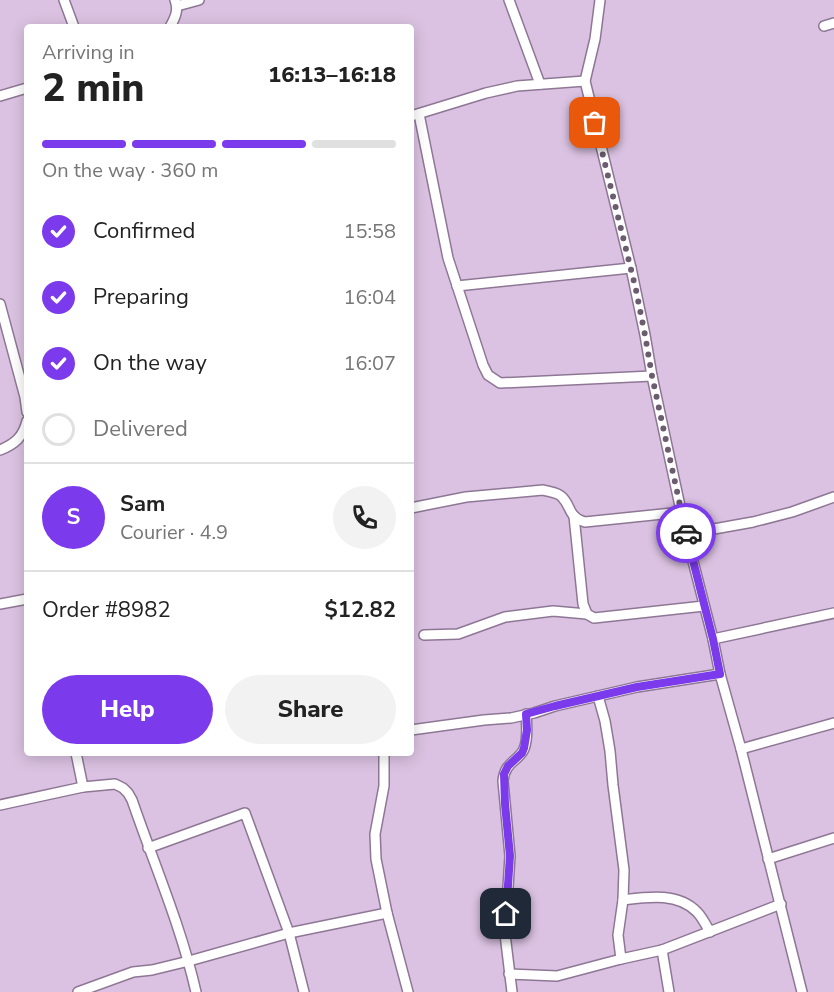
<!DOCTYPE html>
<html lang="en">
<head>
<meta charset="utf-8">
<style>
  body { margin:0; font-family:"Nunito Sans",sans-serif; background:#f2f2f2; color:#222; height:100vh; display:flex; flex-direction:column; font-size:22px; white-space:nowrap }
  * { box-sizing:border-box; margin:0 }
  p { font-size:20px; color:#767676 }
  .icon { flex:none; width:33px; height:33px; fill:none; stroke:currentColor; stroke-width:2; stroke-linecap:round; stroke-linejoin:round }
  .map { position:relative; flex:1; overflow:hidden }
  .sheet { position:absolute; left:24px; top:24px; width:390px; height:732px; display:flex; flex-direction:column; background:#fff; border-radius:6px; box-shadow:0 3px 15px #0003 }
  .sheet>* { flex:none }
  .pin { position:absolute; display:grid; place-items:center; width:51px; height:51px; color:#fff; margin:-26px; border-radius:12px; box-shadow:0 3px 9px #0006 }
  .courier { position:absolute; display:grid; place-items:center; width:60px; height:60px; margin:-30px; border:4px solid #7c3aed; border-radius:50%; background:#fff; color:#222; box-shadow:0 2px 8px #0007 }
  .headline em { font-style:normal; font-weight:800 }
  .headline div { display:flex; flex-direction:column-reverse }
  .headline { display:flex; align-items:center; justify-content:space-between; height:102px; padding:0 18px }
  h1 { font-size:39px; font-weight:800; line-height:45px }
  .bar { display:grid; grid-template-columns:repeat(4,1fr); gap:9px 6px; align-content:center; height:72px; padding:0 18px }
  .bar i { height:8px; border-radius:4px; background:#e0e0e0 }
  .bar .active { background:#7c3aed }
  .bar p { grid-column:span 4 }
  .line { display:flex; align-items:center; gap:15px; padding:0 18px; border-top:2px solid #e0e0e0 }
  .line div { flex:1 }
  .round { display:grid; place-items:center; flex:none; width:63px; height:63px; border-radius:32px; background:#f2f2f2 }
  ol { padding:0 18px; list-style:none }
  li { display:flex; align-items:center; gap:18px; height:66px }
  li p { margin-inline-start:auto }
  li .icon { padding:6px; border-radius:50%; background:#7c3aed; color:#fff; stroke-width:4 }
  li:last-child { color:#767676 }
  li i { width:33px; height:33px; border:3px solid #e0e0e0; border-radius:50% }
  .primary-button { display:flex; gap:12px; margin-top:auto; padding:12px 18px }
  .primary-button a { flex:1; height:69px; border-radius:36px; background:#7c3aed; color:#fff; font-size:24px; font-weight:800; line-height:69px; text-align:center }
  .primary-button a+a { background:#f2f2f2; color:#222 }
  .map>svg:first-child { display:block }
</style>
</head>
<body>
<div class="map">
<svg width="834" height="992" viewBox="0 0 834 992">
  <rect width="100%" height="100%" fill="#dbc2e2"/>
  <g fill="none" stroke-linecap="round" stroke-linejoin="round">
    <defs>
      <g id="minor">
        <path d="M64,0L74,27"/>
        <path d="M509,0L540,84"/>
        <path d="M600,0L595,39L585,81L631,268L645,335L652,376L686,534L713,639L720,674L741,749L802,992"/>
        <path d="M177,6L199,0"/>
        <path d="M824,26L834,23"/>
        <path d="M170,27C175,18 179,10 175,0"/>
        <path d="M0,96L27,88"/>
        <path d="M419,114L448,258L483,365L488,375L500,383L652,376"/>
        <path d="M411,116L486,93L517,86L585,81"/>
        <path d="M457,286L631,268"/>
        <path d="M0,304L25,397L27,412"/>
        <path d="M0,450C15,444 23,437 27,421"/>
        <path d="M411,508L466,497L543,490C549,492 557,492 562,497C572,507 567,516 585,522L682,512"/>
        <path d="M574,516L583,604L587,614L594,618L704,606"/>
        <path d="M686,534L753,522L792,512L834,497"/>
        <path d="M0,604L27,599"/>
        <path d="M424,635L458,634L505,617L553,611L587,614"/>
        <path d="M713,639L834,613"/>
        <path d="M598,696L605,721L610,751L613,785L624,870L623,900L618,935L621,959"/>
        <path d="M411,730L484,720L511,718L534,713L555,706L637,687L720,674"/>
        <path d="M741,749L834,723"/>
        <path d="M76,753L83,787"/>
        <path d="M384,753V786L375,834L376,859L387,913L408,992"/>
        <path d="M0,805L83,787L115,784L123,788L128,793L132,800C154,864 181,926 196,992"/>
        <path d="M148,848L245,813L289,933L304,992"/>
        <path d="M768,859L834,838"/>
        <path d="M623,900C647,897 678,892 697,912C702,917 706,925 710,932"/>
        <path d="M662,950L669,992"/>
        <path d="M509,974L557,976L621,959L662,950L781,904"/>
        <path d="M78,992L133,972L152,970L189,961L289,933L387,913"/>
        <path d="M512,992L505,934L510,856L503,781C505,761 518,762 524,749C528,739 527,725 526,714"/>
      </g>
    </defs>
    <use href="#minor" stroke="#8e7795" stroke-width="12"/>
    <use href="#minor" stroke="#fff" stroke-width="9"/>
  </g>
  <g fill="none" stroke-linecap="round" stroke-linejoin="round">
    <path stroke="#6b5c70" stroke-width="6" stroke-dasharray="0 10.8" d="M595,123L636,290L645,335L652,376L686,533"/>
    <path stroke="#7c3aed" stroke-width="8" d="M506,914L510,856L505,804L504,774L508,766L522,753L524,748L527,730L526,714L555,706L637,687L720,674L713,639L686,533"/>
  </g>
</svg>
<div class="pin" style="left:595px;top:123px;background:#ea580c"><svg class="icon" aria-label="bag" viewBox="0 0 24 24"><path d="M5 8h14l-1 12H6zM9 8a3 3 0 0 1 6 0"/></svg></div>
<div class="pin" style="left:506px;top:914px;background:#1f2937"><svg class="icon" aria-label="home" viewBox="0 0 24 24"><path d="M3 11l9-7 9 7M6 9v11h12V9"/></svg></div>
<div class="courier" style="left:686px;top:533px"><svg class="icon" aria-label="car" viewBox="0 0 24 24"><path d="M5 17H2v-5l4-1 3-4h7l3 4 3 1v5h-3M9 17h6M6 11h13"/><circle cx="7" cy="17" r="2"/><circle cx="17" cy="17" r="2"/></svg></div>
<section class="sheet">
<div class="headline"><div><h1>2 min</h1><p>Arriving in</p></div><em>16:13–16:18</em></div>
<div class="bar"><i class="active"></i><i class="active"></i><i class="active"></i><i></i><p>On the way · 360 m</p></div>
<ol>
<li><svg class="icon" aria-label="check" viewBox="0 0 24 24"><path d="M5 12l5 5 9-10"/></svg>Confirmed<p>15:58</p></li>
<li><svg class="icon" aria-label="check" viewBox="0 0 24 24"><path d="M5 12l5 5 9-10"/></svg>Preparing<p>16:04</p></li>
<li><svg class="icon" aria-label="check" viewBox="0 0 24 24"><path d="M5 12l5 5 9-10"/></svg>On the way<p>16:07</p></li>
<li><i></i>Delivered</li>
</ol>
<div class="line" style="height:108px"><b class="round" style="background:#7c3aed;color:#fff">S</b><div><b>Sam</b><p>Courier · 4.9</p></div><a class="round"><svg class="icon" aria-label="phone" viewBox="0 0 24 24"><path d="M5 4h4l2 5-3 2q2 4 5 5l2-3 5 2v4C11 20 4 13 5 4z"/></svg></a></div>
<div class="line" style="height:78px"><div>Order #8982</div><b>$12.82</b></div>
<div class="primary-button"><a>Help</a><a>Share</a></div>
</section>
</div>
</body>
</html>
